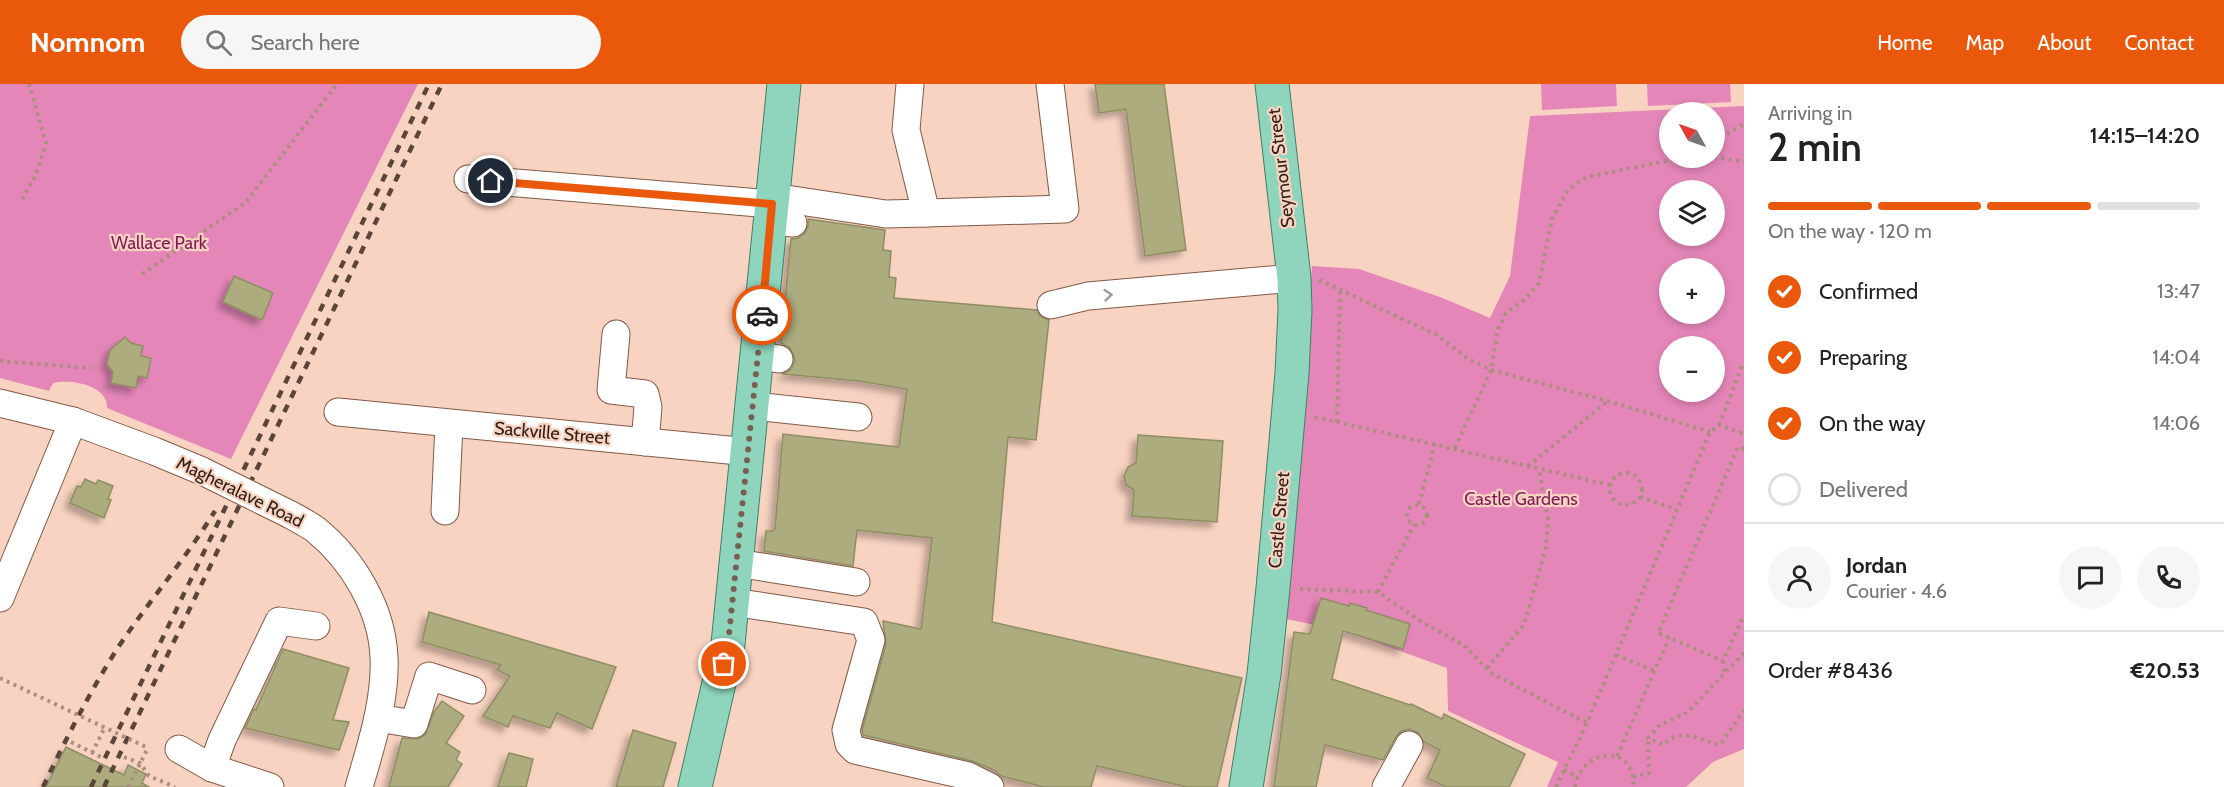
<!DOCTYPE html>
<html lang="en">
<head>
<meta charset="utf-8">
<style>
  body { margin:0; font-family:Cabin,sans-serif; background:#f6f6f6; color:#222; height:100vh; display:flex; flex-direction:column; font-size:22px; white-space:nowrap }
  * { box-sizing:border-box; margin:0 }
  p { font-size:20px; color:#767676 }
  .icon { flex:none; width:33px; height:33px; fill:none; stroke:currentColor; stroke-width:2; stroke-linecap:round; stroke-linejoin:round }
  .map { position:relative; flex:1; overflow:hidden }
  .panel { display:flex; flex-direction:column; background:#fff; width:480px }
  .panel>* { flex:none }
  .needle { width:39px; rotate:310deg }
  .controls { position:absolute; left:1659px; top:18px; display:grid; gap:12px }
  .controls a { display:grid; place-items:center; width:66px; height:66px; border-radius:50%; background:#fff; box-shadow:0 3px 9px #0003; font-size:30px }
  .pin { position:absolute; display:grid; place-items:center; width:51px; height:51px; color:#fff; margin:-26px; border:3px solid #fff; border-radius:50%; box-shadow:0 2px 6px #0007 }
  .courier { position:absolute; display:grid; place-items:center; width:60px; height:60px; margin:-30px; border:4px solid #ea580c; border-radius:50%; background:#fff; color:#222; box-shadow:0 2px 8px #0007 }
  .head em { font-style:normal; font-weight:600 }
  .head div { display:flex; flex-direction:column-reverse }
  .head { display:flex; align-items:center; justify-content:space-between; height:102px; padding:0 24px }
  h1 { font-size:39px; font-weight:600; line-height:45px }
  .bar { display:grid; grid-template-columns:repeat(4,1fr); gap:9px 6px; align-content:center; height:72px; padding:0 24px }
  .bar i { height:8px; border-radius:4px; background:#e0e0e0 }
  .bar .selected { background:#ea580c }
  .bar p { grid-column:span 4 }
  .line { display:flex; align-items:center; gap:15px; padding:0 24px; border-top:2px solid #e0e0e0 }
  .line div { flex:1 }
  .round { display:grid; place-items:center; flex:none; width:63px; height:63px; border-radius:32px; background:#f6f6f6 }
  ol { padding:0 24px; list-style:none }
  li { display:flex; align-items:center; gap:18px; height:66px }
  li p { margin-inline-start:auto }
  li .icon { padding:6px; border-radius:50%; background:#ea580c; color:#fff; stroke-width:4 }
  li:last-child { color:#767676 }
  li i { width:33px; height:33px; border:3px solid #e0e0e0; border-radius:50% }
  header { display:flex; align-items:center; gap:36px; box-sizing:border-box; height:84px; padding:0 30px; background:#ea580c; color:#fff }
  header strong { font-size:28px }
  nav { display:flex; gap:33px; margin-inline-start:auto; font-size:21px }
  .search { width:420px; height:54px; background:#f6f6f6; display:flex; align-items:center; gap:15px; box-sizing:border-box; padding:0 21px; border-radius:33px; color:#767676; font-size:22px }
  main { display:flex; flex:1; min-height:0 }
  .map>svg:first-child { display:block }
</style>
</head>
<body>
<header>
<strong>Nomnom</strong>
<div class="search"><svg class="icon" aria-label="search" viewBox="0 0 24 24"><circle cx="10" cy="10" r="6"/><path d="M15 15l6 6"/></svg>Search here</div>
<nav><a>Home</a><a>Map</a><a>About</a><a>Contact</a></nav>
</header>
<main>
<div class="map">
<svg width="1744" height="703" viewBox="0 0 1744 703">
  <defs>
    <filter id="shadow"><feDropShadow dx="-5.5" dy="5.5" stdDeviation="3" flood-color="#0004"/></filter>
  </defs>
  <rect width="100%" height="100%" fill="#f9d3c1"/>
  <g fill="#e586b9" fill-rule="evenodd">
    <path d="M0,0H418L231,375L107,324C108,301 71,295 53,299L49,307L0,294Z"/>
    <path d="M1541,0H1616L1617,22L1542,26Z"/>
    <path d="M1647,0H1730L1731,18L1648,22Z"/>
    <path d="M1744,22V665L1713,678L1686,703H1547L1558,678L1448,627L1447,584L1345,547L1286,535L1312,182L1359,185L1440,213L1490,234L1510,192L1530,32ZM1670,28H1714V74H1670ZM1670,106H1714V152H1670ZM1670,184H1714V230H1670ZM1670,262H1714V308H1670Z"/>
  </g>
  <g fill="#acac7f" stroke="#8f8e62" stroke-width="1.5" filter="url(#shadow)">
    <path d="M1095,0H1164L1186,166L1145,172L1126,25L1099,29Z"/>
    <path d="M808,135L885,146L883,166L891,167L889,193L896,194L894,214L1037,226L1040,232L1049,236L1036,356L1008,353L992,538L1242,594L1217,703H1187L1097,682L1091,703H1044L1001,692L996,687L972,677L863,651L862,646L886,560L883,537L921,545L932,454L857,446L853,482L764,467L766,447H773L775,444L783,350L899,363L907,305L859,297L783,290L791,285L795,277L793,269L789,263L781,259L791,155L798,154L805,149L808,142Z"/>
    <path d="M234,192L273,209L262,236L223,218Z"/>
    <path d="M125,253L131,259L143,262L141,272L151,274L147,294L138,292L136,304L111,299L113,288L107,280L110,266Z"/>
    <path d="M1138,351L1223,357L1217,438L1132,432L1134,406L1126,401L1124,392L1128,383L1136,379Z"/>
    <path d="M85,395L96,400L98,396L113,402L108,415L111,416L104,434L70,419L77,402L81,403Z"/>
    <path d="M1321,514L1349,522L1350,519L1367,524L1366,526L1410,540L1403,565L1343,547L1332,595L1410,621L1411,620L1442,635L1444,630L1525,670L1509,703H1446L1427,694L1440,666L1424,658L1417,648L1409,645L1401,647L1396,653L1383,676L1325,661L1316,703H1274L1294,548L1310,550Z"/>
    <path d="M429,528L616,583L592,645L557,629L550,644L513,632L508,643L483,632L510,592L497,586L501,581L422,558Z"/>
    <path d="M283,565L349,584L333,636L349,638L339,666L245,644L254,625L256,626Z"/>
    <path d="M442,617L464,632L446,659L460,668L456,676L462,680L448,703H389L402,654L418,655L425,651L434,628Z"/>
    <path d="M633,646L676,659L663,703H616Z"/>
    <path d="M66,663L124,691L128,681L146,690L142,699L149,703H46Z"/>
    <path d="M509,669L533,675L526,703H498Z"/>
  </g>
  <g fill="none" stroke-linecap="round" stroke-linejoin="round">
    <defs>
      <g id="minor">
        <path d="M468,95L772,120"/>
        <path d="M773,113L886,130L926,129L906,46L910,0"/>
        <path d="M926,129L1065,125L1050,0"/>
        <path d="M770,136L793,139"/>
        <path d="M1051,221L1088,212L1294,194"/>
        <path d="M616,250L611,306L645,310L648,323L645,358"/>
        <path d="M758,272L779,275"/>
        <path d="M0,319L73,337L154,367L202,387"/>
        <path d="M753,322L858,333"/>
        <path d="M338,328L749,368"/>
        <path d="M445,427L449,340"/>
        <path d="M289,430C298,435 308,440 316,446C353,476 382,525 384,573C386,617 371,661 359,703"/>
        <path d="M737,479L856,498"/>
        <path d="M0,514L73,337"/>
        <path d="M733,518L864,538L871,556L846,646L849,660L855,666L968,692L990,703"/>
        <path d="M378,634L414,640L429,592L472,606"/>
        <path d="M179,665L212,684L270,703"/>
        <path d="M212,684L222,656L279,537L316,542"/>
        <path d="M1386,703L1409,661"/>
      </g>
      <g id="major">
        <path d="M695,703L728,560L784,0"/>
        <path d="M1246,703L1264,590L1273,504L1292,289L1295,226L1294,194L1272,0"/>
      </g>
    </defs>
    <use href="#minor" stroke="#825a46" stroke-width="29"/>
    <use href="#major" stroke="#3d8266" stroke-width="35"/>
    <g stroke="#ac8e7f" stroke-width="4" stroke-dasharray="3 4.5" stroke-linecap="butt">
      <path d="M1714,57L1744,40"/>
      <path d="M1714,73L1744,78"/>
      <path d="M22,115L35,93L46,59L29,0"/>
      <path d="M142,190L245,119L337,0"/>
      <path d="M1319,196L1437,251L1468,275L1491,286L1608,317L1710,348"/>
      <path d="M0,277L91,284"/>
      <path d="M1315,333L1610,401"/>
      <path d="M1337,338L1340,206"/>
      <path d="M1719,341L1742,282"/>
      <path d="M1455,364L1491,286L1498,245L1506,229L1524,216L1539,199L1552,135L1566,109L1575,100L1587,93L1681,74"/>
      <path d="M1744,365L1738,363L1658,549L1723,577L1744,531"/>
      <path d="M1528,382L1608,317"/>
      <circle cx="1626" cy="405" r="16"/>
      <path d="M1640,413L1677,426"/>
      <path d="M1419,420L1435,360"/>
      <circle cx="1417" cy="431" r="10"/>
      <path d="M1300,505L1378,508L1425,540L1464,561L1491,589L1587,639"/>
      <path d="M1378,508L1414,441"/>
      <path d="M1744,569L1688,628L1660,641L1648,654L1663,661C1682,643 1697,655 1720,661L1744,626"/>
      <path d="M1616,571L1655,587"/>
      <path d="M1723,577L1725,590"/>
      <path d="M1487,584L1524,541L1546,463L1548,435L1539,386"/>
      <path d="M71,658L101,673"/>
      <path d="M92,669L105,643"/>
      <path d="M1617,672L1669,554"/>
      <path d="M124,673L140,679L149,692L175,703"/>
      <path d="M1564,686L1578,693"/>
      <path d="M1633,693L1649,689L1648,654"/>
      <path d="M128,703L148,664"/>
      <path d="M1556,703L1587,639L1710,348L1719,341L1744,350"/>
      <path d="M1575,703C1582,662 1637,660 1633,703"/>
    </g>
    <use href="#minor" stroke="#fff" stroke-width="27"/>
    <use href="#major" stroke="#8fd4bd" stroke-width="33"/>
    <g stroke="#5a453a" stroke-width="4.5" stroke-dasharray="8 8" stroke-linecap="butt">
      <path d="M43,703C66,655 90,607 119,562C150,516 186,474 215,427"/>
      <path d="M91,703L429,0"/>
      <path d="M104,703L442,0"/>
    </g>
    <defs>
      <path id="minor-bridge" d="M202,387L289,430"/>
    </defs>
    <use href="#minor-bridge" stroke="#825a46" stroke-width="29" stroke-linecap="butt"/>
    <path stroke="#ac8e7f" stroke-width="4" stroke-dasharray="3 4.5" stroke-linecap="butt" d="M0,594L148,664"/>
    <use href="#minor-bridge" stroke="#fff" stroke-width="27"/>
  </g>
  <defs><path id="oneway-chevron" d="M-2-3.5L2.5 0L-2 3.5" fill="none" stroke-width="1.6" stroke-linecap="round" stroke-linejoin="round" transform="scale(1.5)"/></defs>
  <use stroke="#a29b97" href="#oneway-chevron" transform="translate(1108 211) rotate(-5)"/>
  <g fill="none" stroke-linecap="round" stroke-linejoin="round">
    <path stroke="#775f52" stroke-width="6" stroke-dasharray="0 10.8" d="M724,580L728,560L762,231"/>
    <path stroke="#ea580c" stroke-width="8" d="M491,97L772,120L762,231"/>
  </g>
  <g text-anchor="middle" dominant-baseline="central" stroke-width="4.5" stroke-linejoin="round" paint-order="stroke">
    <g font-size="18" fill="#312017" stroke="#f9d3c1">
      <text transform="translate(1281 84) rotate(-97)">Seymour Street</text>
      <text transform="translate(552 349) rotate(5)">Sackville Street</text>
      <text transform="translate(240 408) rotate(26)">Magheralave Road</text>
      <text transform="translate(1279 436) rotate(-85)">Castle Street</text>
    </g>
    <g font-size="18" fill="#7e1a58" stroke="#f9d3c1">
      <text x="159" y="159">Wallace Park</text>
      <text x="1521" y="415">Castle Gardens</text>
    </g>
  </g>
</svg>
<div class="controls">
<a><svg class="needle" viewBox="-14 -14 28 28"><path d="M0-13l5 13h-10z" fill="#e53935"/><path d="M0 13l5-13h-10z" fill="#767676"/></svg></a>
<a><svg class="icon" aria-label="layers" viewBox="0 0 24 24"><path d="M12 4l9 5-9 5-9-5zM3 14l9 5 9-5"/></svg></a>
<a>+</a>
<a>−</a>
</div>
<div class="pin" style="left:724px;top:580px;background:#ea580c"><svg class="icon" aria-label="bag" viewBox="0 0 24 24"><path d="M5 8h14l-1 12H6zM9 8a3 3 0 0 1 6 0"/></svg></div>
<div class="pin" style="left:491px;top:97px;background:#1f2937"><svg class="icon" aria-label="home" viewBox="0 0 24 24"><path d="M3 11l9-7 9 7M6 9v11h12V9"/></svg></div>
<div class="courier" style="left:762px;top:231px"><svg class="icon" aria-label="car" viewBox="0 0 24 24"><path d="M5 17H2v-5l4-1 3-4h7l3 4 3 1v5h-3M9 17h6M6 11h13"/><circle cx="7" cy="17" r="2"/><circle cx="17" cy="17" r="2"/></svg></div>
</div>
<section class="panel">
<div class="head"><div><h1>2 min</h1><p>Arriving in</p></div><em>14:15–14:20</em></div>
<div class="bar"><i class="selected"></i><i class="selected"></i><i class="selected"></i><i></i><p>On the way · 120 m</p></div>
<ol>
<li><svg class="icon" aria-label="check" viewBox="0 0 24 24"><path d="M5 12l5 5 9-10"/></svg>Confirmed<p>13:47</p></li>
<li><svg class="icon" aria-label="check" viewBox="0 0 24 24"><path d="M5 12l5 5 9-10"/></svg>Preparing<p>14:04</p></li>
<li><svg class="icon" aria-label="check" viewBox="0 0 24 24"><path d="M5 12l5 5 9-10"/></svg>On the way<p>14:06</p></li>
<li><i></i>Delivered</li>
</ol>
<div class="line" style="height:108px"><a class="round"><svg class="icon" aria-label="person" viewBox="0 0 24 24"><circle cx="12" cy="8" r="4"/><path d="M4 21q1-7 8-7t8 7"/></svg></a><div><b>Jordan</b><p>Courier · 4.6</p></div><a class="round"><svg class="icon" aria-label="chat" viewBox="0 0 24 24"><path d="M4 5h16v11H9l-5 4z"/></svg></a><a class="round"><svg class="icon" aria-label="phone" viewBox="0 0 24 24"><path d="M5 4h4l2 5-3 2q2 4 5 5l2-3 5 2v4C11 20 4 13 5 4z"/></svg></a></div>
<div class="line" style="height:78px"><div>Order #8436</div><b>€20.53</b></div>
</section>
</main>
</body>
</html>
